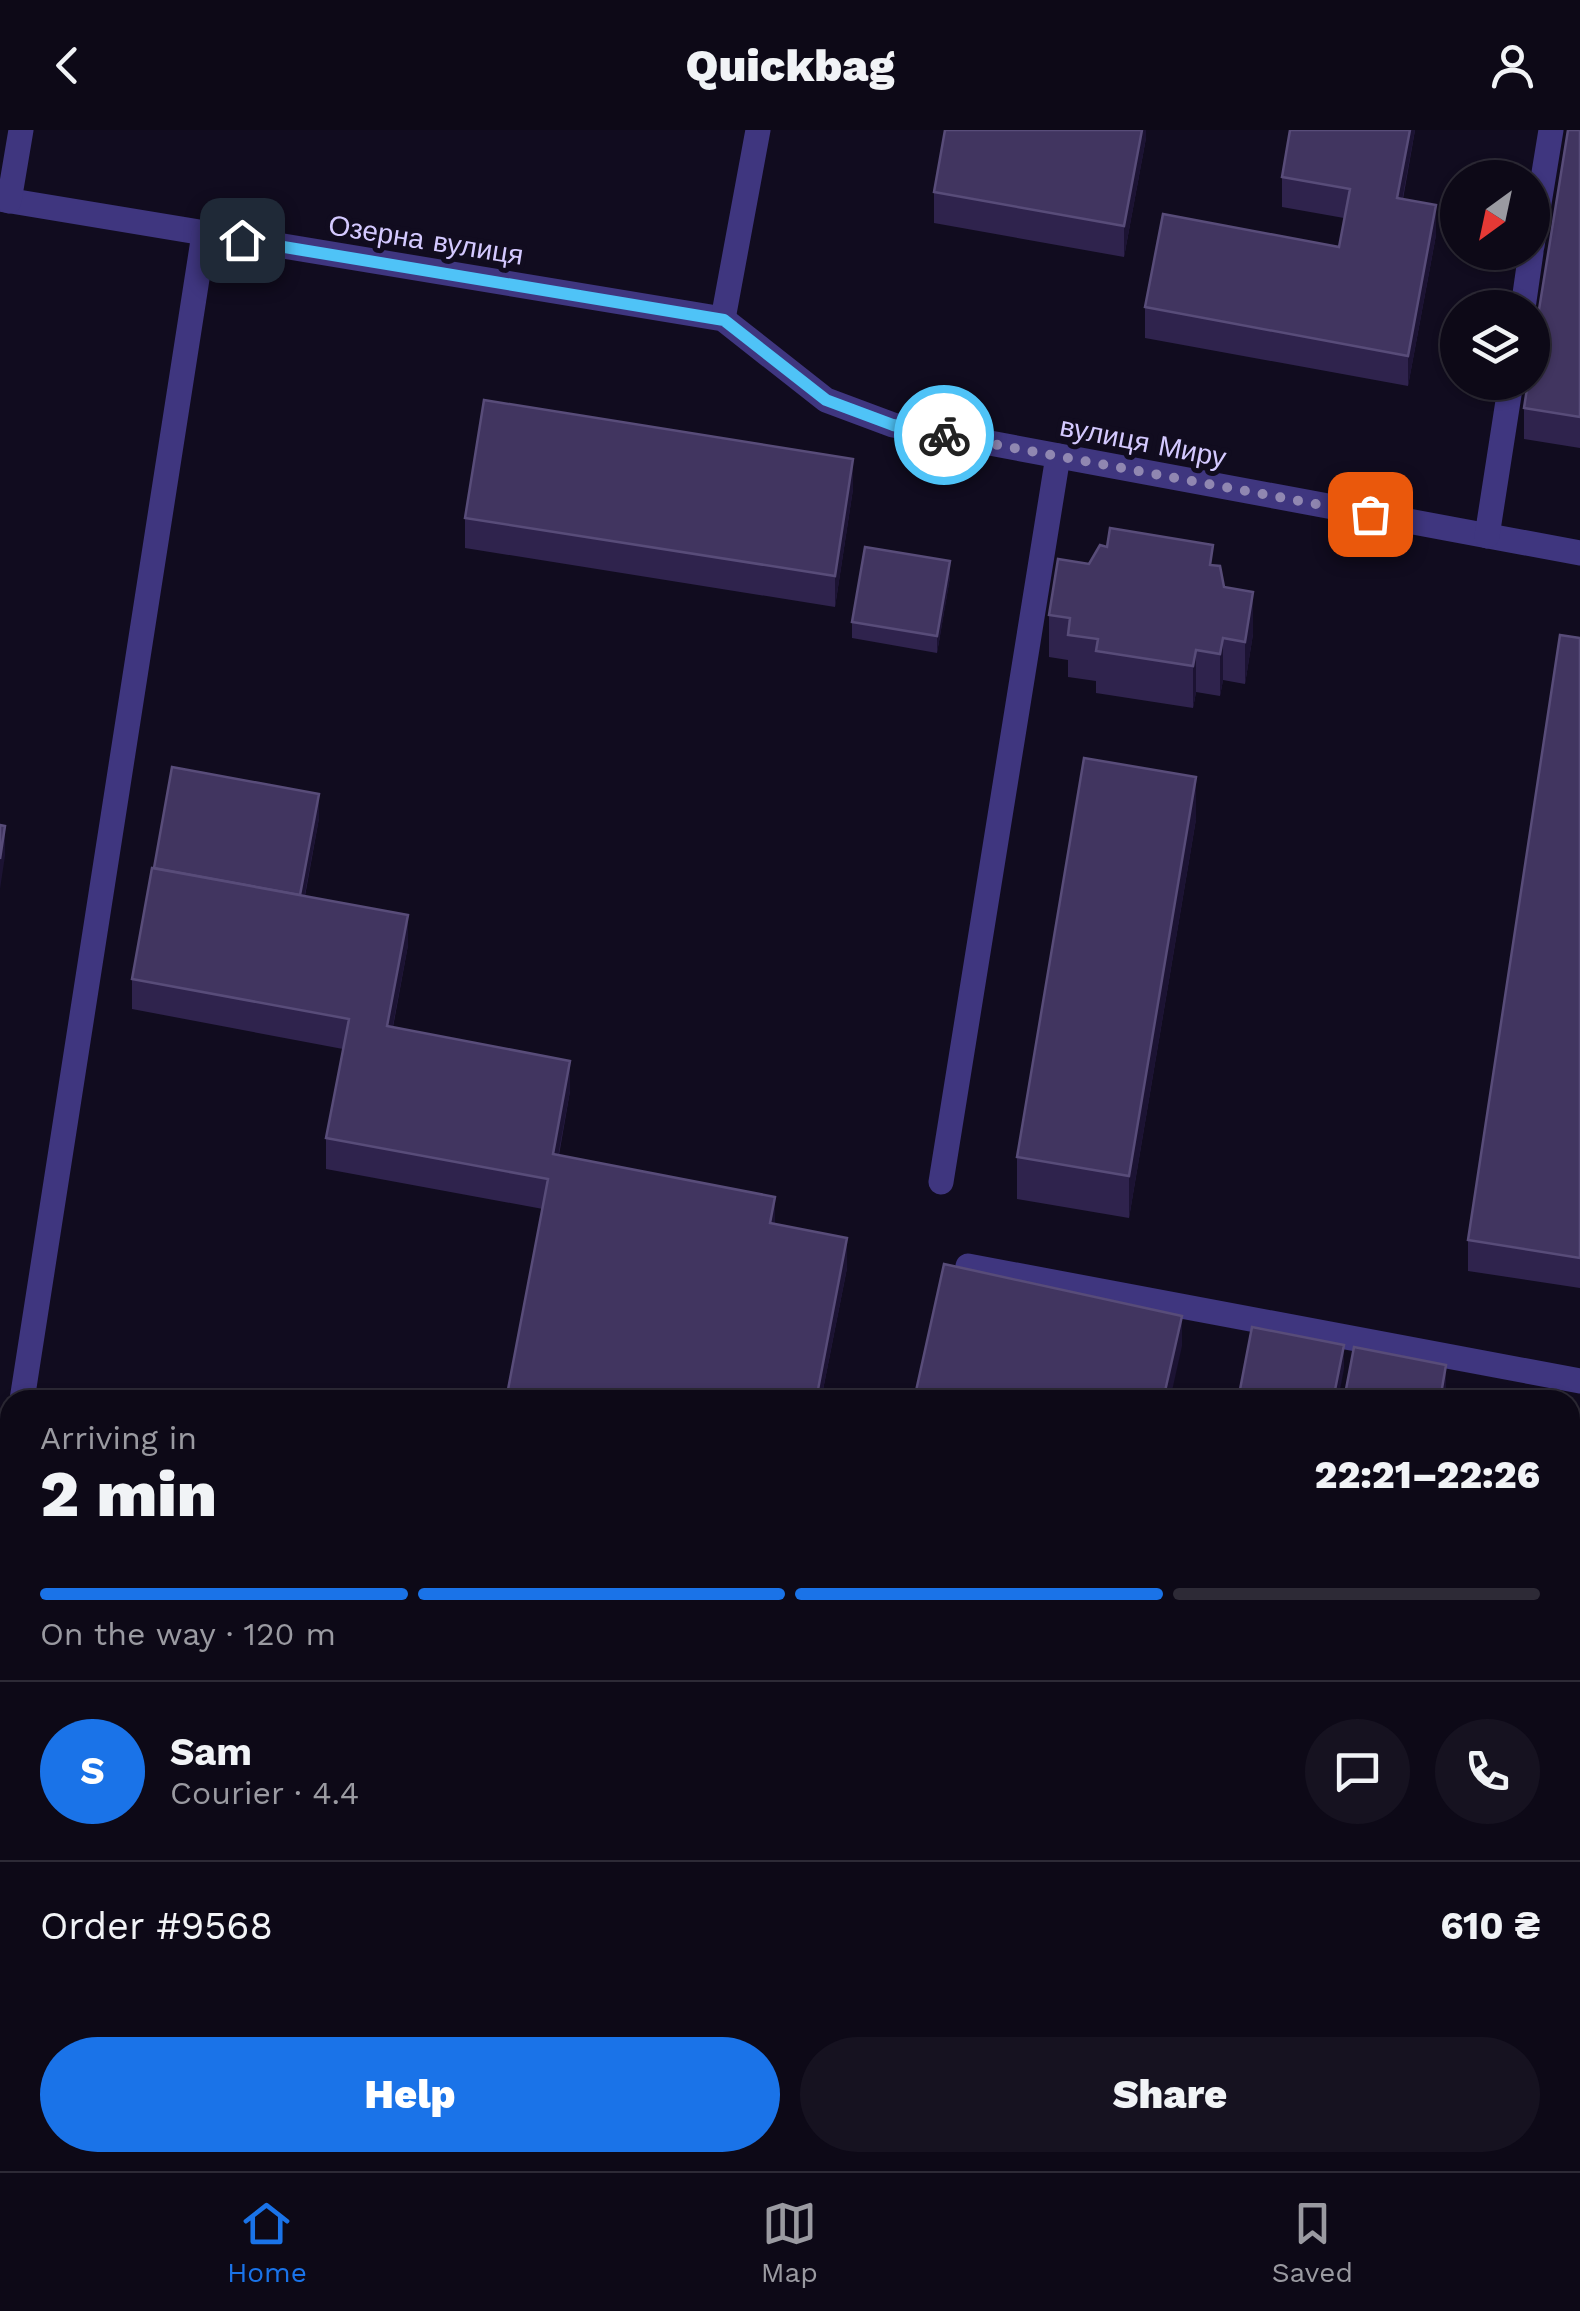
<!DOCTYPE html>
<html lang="en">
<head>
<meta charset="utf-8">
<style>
  body { margin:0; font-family:"Work Sans",sans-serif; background:#161220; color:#f1f3f6; height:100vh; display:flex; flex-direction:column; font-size:38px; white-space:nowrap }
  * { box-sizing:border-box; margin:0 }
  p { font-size:32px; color:#9a9aa1 }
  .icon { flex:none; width:55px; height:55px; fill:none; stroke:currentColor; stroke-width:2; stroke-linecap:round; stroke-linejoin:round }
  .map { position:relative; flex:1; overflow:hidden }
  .details { position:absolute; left:0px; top:1260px; width:1580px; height:782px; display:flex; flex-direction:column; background:#0d0917; border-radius:30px 30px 0 0; box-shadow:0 2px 8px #0004,0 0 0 2px #2d2a36 }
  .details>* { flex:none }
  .needle { width:65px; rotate:213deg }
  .controls { position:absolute; left:1440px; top:30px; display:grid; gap:20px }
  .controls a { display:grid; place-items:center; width:110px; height:110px; border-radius:50%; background:#0d0917; box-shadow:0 2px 8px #0004,0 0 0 2px #2d2a36; font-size:50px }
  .pin { position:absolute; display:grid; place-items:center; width:85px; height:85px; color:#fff; margin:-42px; border-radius:20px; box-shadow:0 5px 15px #0006 }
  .courier { position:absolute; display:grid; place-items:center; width:100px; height:100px; margin:-50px; border:8px solid #4fc3f7; border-radius:50%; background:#fff; color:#222; box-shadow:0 2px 12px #0007 }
  .headline em { font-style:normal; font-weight:800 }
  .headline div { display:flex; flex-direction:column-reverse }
  .headline { display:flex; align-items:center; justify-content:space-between; height:170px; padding:0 40px }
  h1 { font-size:65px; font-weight:800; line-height:75px }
  .bar { display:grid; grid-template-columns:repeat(4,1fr); gap:15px 10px; align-content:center; height:120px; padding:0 40px }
  .bar i { height:12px; border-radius:8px; background:#2d2a36 }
  .bar .selected { background:#1a73e8 }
  .bar p { grid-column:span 4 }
  .line { display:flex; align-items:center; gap:25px; padding:0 40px; border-top:2px solid #2d2a36 }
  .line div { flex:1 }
  .round { display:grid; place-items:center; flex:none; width:105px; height:105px; border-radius:52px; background:#161220 }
  .action { display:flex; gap:20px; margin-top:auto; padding:20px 40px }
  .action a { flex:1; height:115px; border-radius:60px; background:#1a73e8; color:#fff; font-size:40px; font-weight:800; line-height:115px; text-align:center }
  .action a+a { background:#161220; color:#f1f3f6 }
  header { display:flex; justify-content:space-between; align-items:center; height:130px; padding:0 40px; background:#0d0917; font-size:45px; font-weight:800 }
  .menu { display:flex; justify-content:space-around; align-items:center; height:140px; border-top:2px solid #2d2a36; background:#0d0917; font-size:28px; color:#9a9aa1 }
  .menu a { display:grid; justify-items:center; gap:5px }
  .menu .selected { color:#1a73e8 }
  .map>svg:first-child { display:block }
</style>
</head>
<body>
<header><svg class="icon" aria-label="back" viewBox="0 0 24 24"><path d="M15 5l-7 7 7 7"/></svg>Quickbag<svg class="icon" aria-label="person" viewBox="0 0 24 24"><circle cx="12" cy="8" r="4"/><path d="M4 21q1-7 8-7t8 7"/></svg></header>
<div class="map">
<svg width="1580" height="2041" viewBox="0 0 1580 2041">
  <rect width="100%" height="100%" fill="#110c1f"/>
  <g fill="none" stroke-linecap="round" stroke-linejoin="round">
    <g stroke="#3f367f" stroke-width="25">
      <path d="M0,69L723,189L826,270L893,295L1580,423"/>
      <path d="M9,71L21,0"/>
      <path d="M1532,116L1551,0"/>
      <path d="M1523,178L1531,122"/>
      <path d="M723,189L758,0"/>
      <path d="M1487,406L1511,252"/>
      <path d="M941,1052L1058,326"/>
      <path d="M968,1136L1580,1251"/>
      <path d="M22,1270L204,104"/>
      <path d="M0,1418L10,1347"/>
    </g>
  </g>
  <g fill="#2f234d">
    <path d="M1146,0V8L1124,127L934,93V62Z"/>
    <path d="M1290,0H1415L1403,69L1436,105L1408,256L1145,208V177L1339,117L1344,88L1282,77V47Z"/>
    <path d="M1580,0V318L1524,309V278Z"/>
    <path d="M853,359L835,477L465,418V388Z"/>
    <path d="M1089,434L1213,435L1224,457L1253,504L1245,554L1223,550L1220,566L1196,562L1193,578L1096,563V551L1068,547V530L1049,527V485Z"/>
    <path d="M950,447L937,523L852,508V492Z"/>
    <path d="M1580,508V1158L1468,1141V1110Z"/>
    <path d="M319,688L305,766L408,815L393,897L570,961L559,1025L775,1094L847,1138L821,1270H506L543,1079L326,1039V1008L343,919L132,879V849Z"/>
    <path d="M1196,689L1129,1088L1017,1069V1027Z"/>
    <path d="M1191,2032H1488L1487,2041H1249Z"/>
  </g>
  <g fill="#1c1333">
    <path d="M1142,0H1146V8L1124,127V96Z"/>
    <path d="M1410,0H1415L1397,98V68Z"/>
    <path d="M1436,75V105L1408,256V226Z"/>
    <path d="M853,329V359L835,477V446Z"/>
    <path d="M950,431V447L937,523V506Z"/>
    <path d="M1253,462V504L1245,554V512Z"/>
    <path d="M1223,508V550L1220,566V524Z"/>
    <path d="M1196,520V562L1193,578V536Z"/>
    <path d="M1196,647V689L1129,1088V1046Z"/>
    <path d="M319,664V688L299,796V772Z"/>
    <path d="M5,696V726L0,759V729Z"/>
    <path d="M408,785V815L387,927V896Z"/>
    <path d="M570,931V961L553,1054V1024Z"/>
    <path d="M775,1067V1097L770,1093Z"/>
    <path d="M847,1108V1138L821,1270H816Z"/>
    <path d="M1182,1186V1216L1170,1270H1163Z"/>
    <path d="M1344,1215V1239L1338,1270H1333Z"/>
    <path d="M1446,1235V1258L1444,1270H1440Z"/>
    <path d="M1482,2032H1488L1487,2041H1482Z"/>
  </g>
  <g fill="#413560" stroke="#584c79" stroke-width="2.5">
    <path d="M945,0H1142L1124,96L934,62Z"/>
    <path d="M1290,0H1410L1397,68L1436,75L1408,226L1145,177L1163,84L1339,117L1350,59L1282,47Z"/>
    <path d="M1568,0H1580V287L1524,278L1528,252H1532V223Z"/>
    <path d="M484,270L853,329L835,446L465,388Z"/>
    <path d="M1110,398L1213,415L1210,435L1220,436L1224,457L1253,462L1245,512L1223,508L1220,524L1196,520L1193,536L1096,521L1098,509L1068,505L1070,488L1049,485L1058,429L1089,434L1100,415L1107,417Z"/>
    <path d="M865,417L950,431L937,506L852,492Z"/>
    <path d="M1560,505L1580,508V1128L1468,1110Z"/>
    <path d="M1084,628L1196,647L1129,1046L1017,1027Z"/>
    <path d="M172,637L319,664L300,765L154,738Z"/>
    <path d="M0,695L5,696L0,729Z"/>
    <path d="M152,738L408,785L387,896L570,931L553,1024L775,1067L770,1093L847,1108L816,1270H506L548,1049L326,1008L349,889L132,849Z"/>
    <path d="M944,1134L1182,1186L1163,1270H914Z"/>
    <path d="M1252,1197L1344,1215L1333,1270H1238Z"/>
    <path d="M1354,1217L1446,1235L1440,1270H1344Z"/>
    <path d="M11,2032H173L196,2041H8Z"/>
  </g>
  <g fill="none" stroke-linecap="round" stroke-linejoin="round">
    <path stroke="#9087b1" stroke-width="10" stroke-dasharray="0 18" d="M944,305L1370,384"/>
    <path stroke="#4fc3f7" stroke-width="12" d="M242,110L724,190L826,270L893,295L944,305"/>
  </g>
  <g text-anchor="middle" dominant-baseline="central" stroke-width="10" stroke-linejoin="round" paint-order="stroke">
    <g font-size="28" fill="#d4c9ff" stroke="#110c1f">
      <text transform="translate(426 110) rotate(9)">Озерна вулиця</text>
      <text transform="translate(1143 312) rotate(11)">вулиця Миру</text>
    </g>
  </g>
</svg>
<div class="controls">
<a><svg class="needle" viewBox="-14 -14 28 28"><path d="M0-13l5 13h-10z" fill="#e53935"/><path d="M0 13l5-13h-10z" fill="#9a9aa1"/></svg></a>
<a><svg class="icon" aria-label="layers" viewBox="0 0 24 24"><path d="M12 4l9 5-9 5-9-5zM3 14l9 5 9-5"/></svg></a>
</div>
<div class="pin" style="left:1370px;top:384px;background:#ea580c"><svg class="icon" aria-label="bag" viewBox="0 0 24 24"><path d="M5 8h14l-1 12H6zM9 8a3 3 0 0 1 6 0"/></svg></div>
<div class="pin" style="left:242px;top:110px;background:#1f2937"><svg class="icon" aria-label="home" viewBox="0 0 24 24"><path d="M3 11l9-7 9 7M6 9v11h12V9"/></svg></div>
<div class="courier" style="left:944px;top:305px"><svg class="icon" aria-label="bike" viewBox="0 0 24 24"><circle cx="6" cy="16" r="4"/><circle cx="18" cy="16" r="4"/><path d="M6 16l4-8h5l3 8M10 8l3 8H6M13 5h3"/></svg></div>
<section class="details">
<div class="headline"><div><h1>2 min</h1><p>Arriving in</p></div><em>22:21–22:26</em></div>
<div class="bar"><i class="selected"></i><i class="selected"></i><i class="selected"></i><i></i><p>On the way · 120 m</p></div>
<div class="line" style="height:180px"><b class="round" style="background:#1a73e8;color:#fff">S</b><div><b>Sam</b><p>Courier · 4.4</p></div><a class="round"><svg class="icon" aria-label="chat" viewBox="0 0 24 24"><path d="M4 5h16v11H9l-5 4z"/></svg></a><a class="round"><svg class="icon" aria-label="phone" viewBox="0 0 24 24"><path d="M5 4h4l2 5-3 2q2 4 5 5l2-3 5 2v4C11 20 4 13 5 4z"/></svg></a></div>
<div class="line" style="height:130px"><div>Order #9568</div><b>610 ₴</b></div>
<div class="action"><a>Help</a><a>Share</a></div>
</section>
</div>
<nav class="menu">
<a class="selected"><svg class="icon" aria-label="home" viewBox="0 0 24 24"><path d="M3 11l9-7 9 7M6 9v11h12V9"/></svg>Home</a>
<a><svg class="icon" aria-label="map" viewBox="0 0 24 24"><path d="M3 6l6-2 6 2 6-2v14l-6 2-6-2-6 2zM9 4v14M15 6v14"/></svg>Map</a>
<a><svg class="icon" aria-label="saved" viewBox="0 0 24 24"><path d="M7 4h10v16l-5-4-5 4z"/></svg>Saved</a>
</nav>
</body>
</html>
